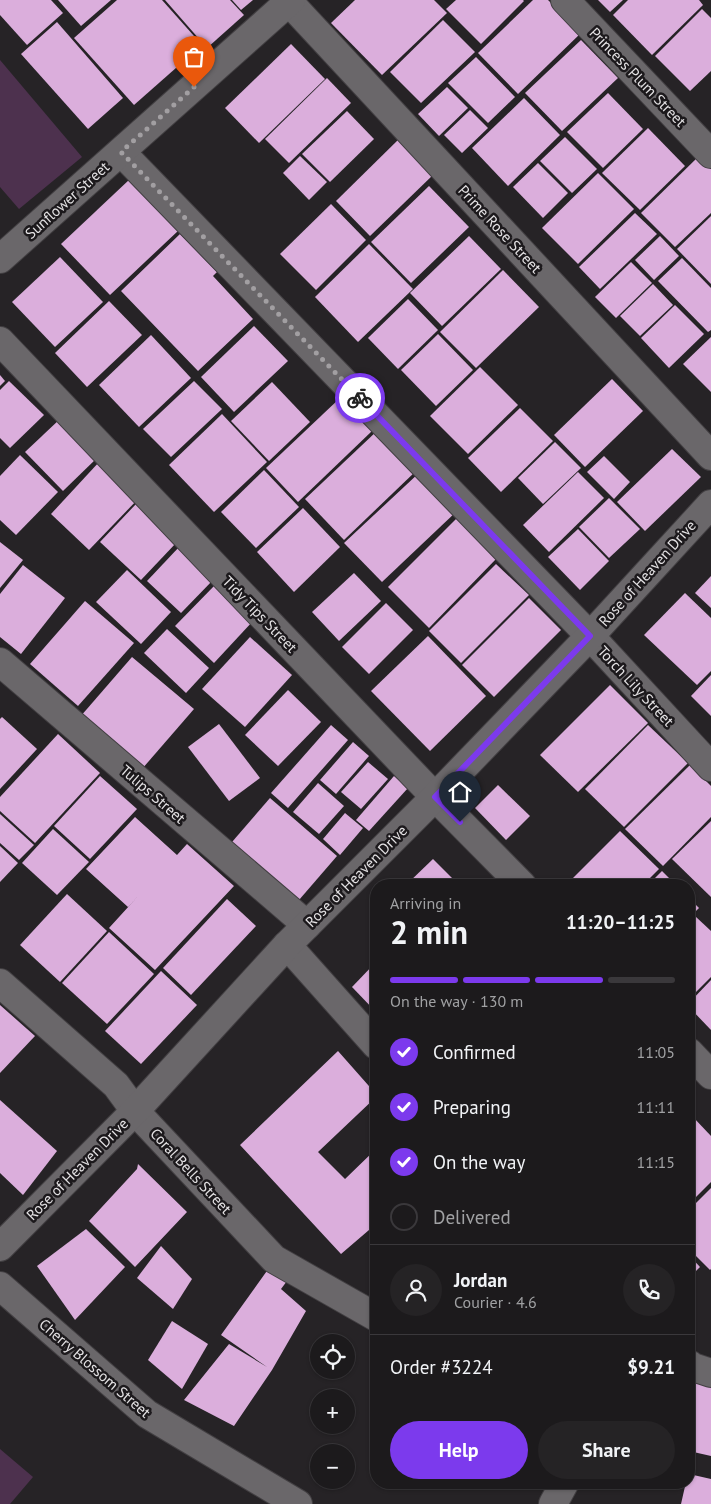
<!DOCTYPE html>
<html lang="en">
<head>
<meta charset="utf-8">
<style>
  body { margin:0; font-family:"PT Sans",sans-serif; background:#252325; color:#f1f3f6; height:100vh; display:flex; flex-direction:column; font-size:19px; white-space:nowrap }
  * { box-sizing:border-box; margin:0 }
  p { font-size:16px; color:#a0a1a3 }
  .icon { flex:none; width:28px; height:28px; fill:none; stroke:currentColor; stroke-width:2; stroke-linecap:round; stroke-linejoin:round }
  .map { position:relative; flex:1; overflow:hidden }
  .sheet { position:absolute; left:370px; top:879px; width:325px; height:610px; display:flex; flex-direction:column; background:#1c1a1c; border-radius:20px; box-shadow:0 1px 4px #0004,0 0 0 1px #3a383b }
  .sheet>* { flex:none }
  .controls { position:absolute; left:310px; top:1334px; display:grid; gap:10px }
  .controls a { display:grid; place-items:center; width:45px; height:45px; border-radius:50%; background:#1c1a1c; box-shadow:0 1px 4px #0004,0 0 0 1px #3a383b; font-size:25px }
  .pin { position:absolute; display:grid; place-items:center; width:42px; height:42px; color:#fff; margin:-51px -21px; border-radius:50% 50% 50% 0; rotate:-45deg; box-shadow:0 0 5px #0007 }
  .pin .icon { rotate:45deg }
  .courier { position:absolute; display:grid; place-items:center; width:50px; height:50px; margin:-25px; border:4px solid #7c3aed; border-radius:50%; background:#fff; color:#222; box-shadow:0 1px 6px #0007 }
  .summary em { font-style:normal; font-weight:600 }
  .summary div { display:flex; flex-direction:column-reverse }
  .summary { display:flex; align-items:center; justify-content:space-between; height:85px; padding:0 20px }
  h1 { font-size:32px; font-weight:600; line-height:38px }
  .bar { display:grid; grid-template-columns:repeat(4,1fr); gap:8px 5px; align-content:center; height:60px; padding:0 20px }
  .bar i { height:6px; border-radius:4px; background:#3a383b }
  .bar .current { background:#7c3aed }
  .bar p { grid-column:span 4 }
  .line { display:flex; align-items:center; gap:12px; padding:0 20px; border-top:1px solid #3a383b }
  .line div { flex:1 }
  .round { display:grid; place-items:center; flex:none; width:52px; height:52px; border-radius:26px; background:#252325 }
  ol { padding:0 20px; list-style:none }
  li { display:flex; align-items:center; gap:15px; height:55px }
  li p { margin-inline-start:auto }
  li .icon { padding:5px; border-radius:50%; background:#7c3aed; color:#fff; stroke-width:4 }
  li:last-child { color:#a0a1a3 }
  li i { width:28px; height:28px; border:2px solid #3a383b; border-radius:50% }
  .cta { display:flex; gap:10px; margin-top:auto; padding:10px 20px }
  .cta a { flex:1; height:58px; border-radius:30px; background:#7c3aed; color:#fff; font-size:20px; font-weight:600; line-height:58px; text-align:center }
  .cta a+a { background:#252325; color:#f1f3f6 }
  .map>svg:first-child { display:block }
</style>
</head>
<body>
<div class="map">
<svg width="711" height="1504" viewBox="0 0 711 1504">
  <rect width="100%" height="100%" fill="#262326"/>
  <g fill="#4d314e">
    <path d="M0,60L82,157L19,209L0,187Z"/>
    <path d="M0,1449L33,1477L10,1504H0Z"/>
  </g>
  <g fill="#dbaedc">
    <path d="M0,0H51L63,13L27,45L0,15Z"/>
    <path d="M58,0H111L81,26Z"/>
    <path d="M117,0H162L202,45L134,105L74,38Z"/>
    <path d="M165,0H230L244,15L207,48Z"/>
    <path d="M232,0H253L241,10Z"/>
    <path d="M355,0H434L447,13L382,75L331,23Z"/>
    <path d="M456,0H523L524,1L481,44L446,9Z"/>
    <path d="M533,0H548L581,33L518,94L478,53Z"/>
    <path d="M598,0H623L610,12Z"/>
    <path d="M628,0H699L703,5L652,55L613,15Z"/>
    <path d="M702,9L711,18V71L690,91L655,56Z"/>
    <path d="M443,20L475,52L421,103L390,72Z"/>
    <path d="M57,22L123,98L88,129L21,54Z"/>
    <path d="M581,40L618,78L562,131L525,93Z"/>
    <path d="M291,44L325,79L259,143L225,108Z"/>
    <path d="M476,57L515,97L488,123L448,83Z"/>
    <path d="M327,78L351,103L289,163L265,139Z"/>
    <path d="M447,87L468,108L439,136L418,114Z"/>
    <path d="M608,93L643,129L603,168L567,132Z"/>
    <path d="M524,98L560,135L508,186L472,148Z"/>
    <path d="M470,110L488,128L462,153L444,135Z"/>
    <path d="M347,111L374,139L330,182L302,154Z"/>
    <path d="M648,128L685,166L640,210L602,173Z"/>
    <path d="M565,137L597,169L572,193L540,161Z"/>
    <path d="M400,138L434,174L370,236L336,201Z"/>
    <path d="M700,155L711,166V213L675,247L641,213Z"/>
    <path d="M300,156L327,182L309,200L283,173Z"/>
    <path d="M538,163L568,193L543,218L513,187Z"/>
    <path d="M598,173L634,209L578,264L542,228Z"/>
    <path d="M130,179L179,230L110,295L61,244Z"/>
    <path d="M429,186L469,227L411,283L371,242Z"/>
    <path d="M331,204L366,240L316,290L280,254Z"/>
    <path d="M635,213L657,234L600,289L579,267Z"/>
    <path d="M711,216V284L677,249Z"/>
    <path d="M180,234L217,272L213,276L253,319L198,371L121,291Z"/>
    <path d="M469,236L501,269L442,326L410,293Z"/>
    <path d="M660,236L679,256L654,280L635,260Z"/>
    <path d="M369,244L413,289L358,342L315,297Z"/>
    <path d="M60,257L103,302L55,347L12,302Z"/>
    <path d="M682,258L711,288V330L708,332L658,281Z"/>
    <path d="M631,262L652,283L616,318L595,297Z"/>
    <path d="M503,270L539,307L476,368L440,332Z"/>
    <path d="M653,284L673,305L640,336L620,316Z"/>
    <path d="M408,299L438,330L398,369L368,338Z"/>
    <path d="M109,301L142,335L87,387L55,353Z"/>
    <path d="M675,305L704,334L669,368L641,338Z"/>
    <path d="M254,326L288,361L234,412L201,377Z"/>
    <path d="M438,334L473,370L436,406L401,370Z"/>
    <path d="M151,335L191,378L139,427L99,385Z"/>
    <path d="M711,337V392L683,364Z"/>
    <path d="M480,367L518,405L468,454L430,416Z"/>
    <path d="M0,375L5,381L0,386Z"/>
    <path d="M612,379L643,411L585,467L554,435Z"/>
    <path d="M9,381L44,415L10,448L0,438V390Z"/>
    <path d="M194,381L222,409L171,457L143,429Z"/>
    <path d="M272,382L310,422L269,461L231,421Z"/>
    <path d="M340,398L372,431L298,502L266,468Z"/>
    <path d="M520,408L553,441L501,492L468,458Z"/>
    <path d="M222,414L267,462L214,512L169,465Z"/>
    <path d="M60,419L98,457L63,491L25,452Z"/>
    <path d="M378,430L417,470L344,540L305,499Z"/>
    <path d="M555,442L581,468L543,504L518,478Z"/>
    <path d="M672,449L701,477L645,531L617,502Z"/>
    <path d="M20,455L58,492L16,535L0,520V476Z"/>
    <path d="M604,456L630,482L614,499L587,472Z"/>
    <path d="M100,461L139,498L89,550L51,514Z"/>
    <path d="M264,470L299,507L256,548L221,512Z"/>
    <path d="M420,472L457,511L382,582L344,543Z"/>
    <path d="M578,472L604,498L549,552L523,525Z"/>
    <path d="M609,498L640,529L609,558L579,527Z"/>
    <path d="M136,504L177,542L141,580L100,542Z"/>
    <path d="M303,508L340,547L294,592L257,552Z"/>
    <path d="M457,518L497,558L429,628L388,587Z"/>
    <path d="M578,529L609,561L580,590L548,557Z"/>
    <path d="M0,542L23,560L0,588Z"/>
    <path d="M180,546L214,579L181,613L147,581Z"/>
    <path d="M496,564L529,595L461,663L429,631Z"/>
    <path d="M23,565L65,598L21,654L0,637V594Z"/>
    <path d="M127,570L171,612L141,644L96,602Z"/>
    <path d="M354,573L381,601L339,641L312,612Z"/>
    <path d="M711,576V608L695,593Z"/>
    <path d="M215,585L253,621L214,663L175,626Z"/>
    <path d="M685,593L711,618V671L697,685L644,635Z"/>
    <path d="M529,598L561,630L494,697L462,665Z"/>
    <path d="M85,601L134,643L78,706L30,664Z"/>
    <path d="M386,603L413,630L369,674L342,647Z"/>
    <path d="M167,629L209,668L186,693L144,653Z"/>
    <path d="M428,636L486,696L430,751L371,691Z"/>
    <path d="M250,637L292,675L245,727L202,689Z"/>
    <path d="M132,657L194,709L142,769L80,717Z"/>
    <path d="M711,675V716L691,696Z"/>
    <path d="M610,685L648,723L578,792L540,755Z"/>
    <path d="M288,690L321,722L278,766L245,735Z"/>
    <path d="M2,717L37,749L0,789V719Z"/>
    <path d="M219,724L260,778L229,801L188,747Z"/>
    <path d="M331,725L348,740L288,808L271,793Z"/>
    <path d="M648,725L688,763L624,827L585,789Z"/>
    <path d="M58,734L100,773L35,843L0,811V797Z"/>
    <path d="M353,742L369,756L336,794L320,780Z"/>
    <path d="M368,762L388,779L361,809L341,792Z"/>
    <path d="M690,765L711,786V817L663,866L625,829Z"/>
    <path d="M100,776L137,809L90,859L54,826Z"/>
    <path d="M394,776L408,788L369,831L356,820Z"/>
    <path d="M318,783L344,806L319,834L293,812Z"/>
    <path d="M498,785L530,816L506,840L475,808Z"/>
    <path d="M270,798L337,856L299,900L232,842Z"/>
    <path d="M345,813L363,828L340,855L323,839Z"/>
    <path d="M0,814L34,845L19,860L0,843Z"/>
    <path d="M135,817L177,855L187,844L234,886L155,970L109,928L140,894L128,907L86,869Z"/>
    <path d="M711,821V897L672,859Z"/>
    <path d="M53,829L89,862L57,895L22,863Z"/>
    <path d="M620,831L659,869L643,885H572L569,882Z"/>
    <path d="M0,846L18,863L0,882Z"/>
    <path d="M433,859L459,885H406Z"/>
    <path d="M662,871L676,885H648Z"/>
    <path d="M67,894L107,931L60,982L20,945Z"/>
    <path d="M689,898L699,908L689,918Z"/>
    <path d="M227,899L256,926L191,995L163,968Z"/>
    <path d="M695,916L711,931V977L689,999V922Z"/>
    <path d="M109,932L154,974L107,1024L62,983Z"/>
    <path d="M376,962V1012L352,987Z"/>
    <path d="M161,971L197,1005L141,1064L105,1031Z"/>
    <path d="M711,980V1030L689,1007V1003Z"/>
    <path d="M0,1005L35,1036L0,1073Z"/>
    <path d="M338,1051L376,1094V1097L318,1152L345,1179L376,1149V1224L341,1254L240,1145Z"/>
    <path d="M0,1100L57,1151L23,1195L0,1173Z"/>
    <path d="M693,1117L711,1136V1182L689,1204V1121Z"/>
    <path d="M138,1164L187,1212L135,1267L89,1221L137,1169Z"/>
    <path d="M711,1188V1269L710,1270L689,1249V1210Z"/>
    <path d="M86,1229L125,1267L75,1320L37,1266Z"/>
    <path d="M161,1246L192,1279L173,1309L137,1278Z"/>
    <path d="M689,1255L700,1267L689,1278Z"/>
    <path d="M269,1268L287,1281L281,1289L306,1311L272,1370L234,1426L184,1400L229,1344L267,1367L221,1335Z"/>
    <path d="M172,1321L208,1344L182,1389L148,1360Z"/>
    <path d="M689,1378L711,1384V1456L689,1451Z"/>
    <path d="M689,1474L711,1479V1504H681L686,1482H689Z"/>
  </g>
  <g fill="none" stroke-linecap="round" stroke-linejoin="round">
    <defs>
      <g id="minor">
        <path d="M565,0L711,154"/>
        <path d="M289,2L711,456"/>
        <path d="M121,152L590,636L711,767"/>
        <path d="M0,259L291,0"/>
        <path d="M0,341L435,797L522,885"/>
        <path d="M0,662L307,925"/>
        <path d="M287,945L376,1045"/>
        <path d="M0,983L116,1085L135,1111L274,1259L376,1317"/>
        <path d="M689,1052L711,1075"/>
        <path d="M0,1247L135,1111L287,945L435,797L590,636L711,504"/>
        <path d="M0,1286L147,1414L298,1504"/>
        <path d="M689,1364L693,1367L711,1373"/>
        <path d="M553,1504L565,1482"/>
      </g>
    </defs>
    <use href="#minor" stroke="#423f42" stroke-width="30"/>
    <use href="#minor" stroke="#6a676a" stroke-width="28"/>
  </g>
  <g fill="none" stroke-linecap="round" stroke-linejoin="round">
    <path stroke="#a29fa2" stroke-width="5" stroke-dasharray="0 9" d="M194,87L121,152L360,398"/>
    <path stroke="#7c3aed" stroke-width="6" d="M360,398L590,636L435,797L460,822"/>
  </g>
  <g text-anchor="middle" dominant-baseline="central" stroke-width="5" stroke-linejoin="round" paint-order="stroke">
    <g font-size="15" fill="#e4e2e4" stroke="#1c191c">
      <text transform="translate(638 77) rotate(46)">Princess Plum Street</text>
      <text transform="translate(67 200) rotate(-42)">Sunflower Street</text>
      <text transform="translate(500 229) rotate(47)">Prime Rose Street</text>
      <text transform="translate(647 573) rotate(-48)">Rose of Heaven Drive</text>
      <text transform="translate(260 614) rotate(46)">Tidy Tips Street</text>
      <text transform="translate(636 686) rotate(47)">Torch Lily Street</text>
      <text transform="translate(153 794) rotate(41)">Tulips Street</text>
      <text transform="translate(356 876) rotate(-45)">Rose of Heaven Drive</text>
      <text transform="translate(77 1169) rotate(-45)">Rose of Heaven Drive</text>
      <text transform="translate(191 1171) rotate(47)">Coral Bells Street</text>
      <text transform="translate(95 1368) rotate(41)">Cherry Blossom Street</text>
    </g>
  </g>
</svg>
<div class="controls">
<a><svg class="icon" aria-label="locate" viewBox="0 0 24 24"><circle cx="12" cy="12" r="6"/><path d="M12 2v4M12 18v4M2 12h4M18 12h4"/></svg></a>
<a>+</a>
<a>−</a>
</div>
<div class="pin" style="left:194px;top:87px;background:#ea580c"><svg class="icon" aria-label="bag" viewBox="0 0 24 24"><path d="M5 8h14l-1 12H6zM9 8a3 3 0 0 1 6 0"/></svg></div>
<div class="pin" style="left:460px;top:822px;background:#1f2937"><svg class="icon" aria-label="home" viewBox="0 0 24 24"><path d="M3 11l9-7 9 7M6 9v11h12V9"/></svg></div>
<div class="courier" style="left:360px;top:398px"><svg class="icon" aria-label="bike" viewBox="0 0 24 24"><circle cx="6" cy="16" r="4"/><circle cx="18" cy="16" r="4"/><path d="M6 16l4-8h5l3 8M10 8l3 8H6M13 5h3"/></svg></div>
<section class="sheet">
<div class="summary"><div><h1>2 min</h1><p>Arriving in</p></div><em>11:20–11:25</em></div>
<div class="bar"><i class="current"></i><i class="current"></i><i class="current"></i><i></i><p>On the way · 130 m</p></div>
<ol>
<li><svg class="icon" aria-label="check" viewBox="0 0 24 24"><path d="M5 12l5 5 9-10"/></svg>Confirmed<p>11:05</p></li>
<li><svg class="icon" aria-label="check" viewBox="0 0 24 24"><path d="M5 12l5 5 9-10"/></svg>Preparing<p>11:11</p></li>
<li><svg class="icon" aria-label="check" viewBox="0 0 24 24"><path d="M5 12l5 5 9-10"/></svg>On the way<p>11:15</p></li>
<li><i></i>Delivered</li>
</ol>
<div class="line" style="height:90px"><a class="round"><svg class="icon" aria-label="person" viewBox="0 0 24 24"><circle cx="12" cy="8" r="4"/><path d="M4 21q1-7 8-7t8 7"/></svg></a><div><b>Jordan</b><p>Courier · 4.6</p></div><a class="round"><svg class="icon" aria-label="phone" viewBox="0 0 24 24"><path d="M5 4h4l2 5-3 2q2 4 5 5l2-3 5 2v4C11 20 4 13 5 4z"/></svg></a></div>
<div class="line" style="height:65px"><div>Order #3224</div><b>$9.21</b></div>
<div class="cta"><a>Help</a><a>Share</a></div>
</section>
</div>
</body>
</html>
